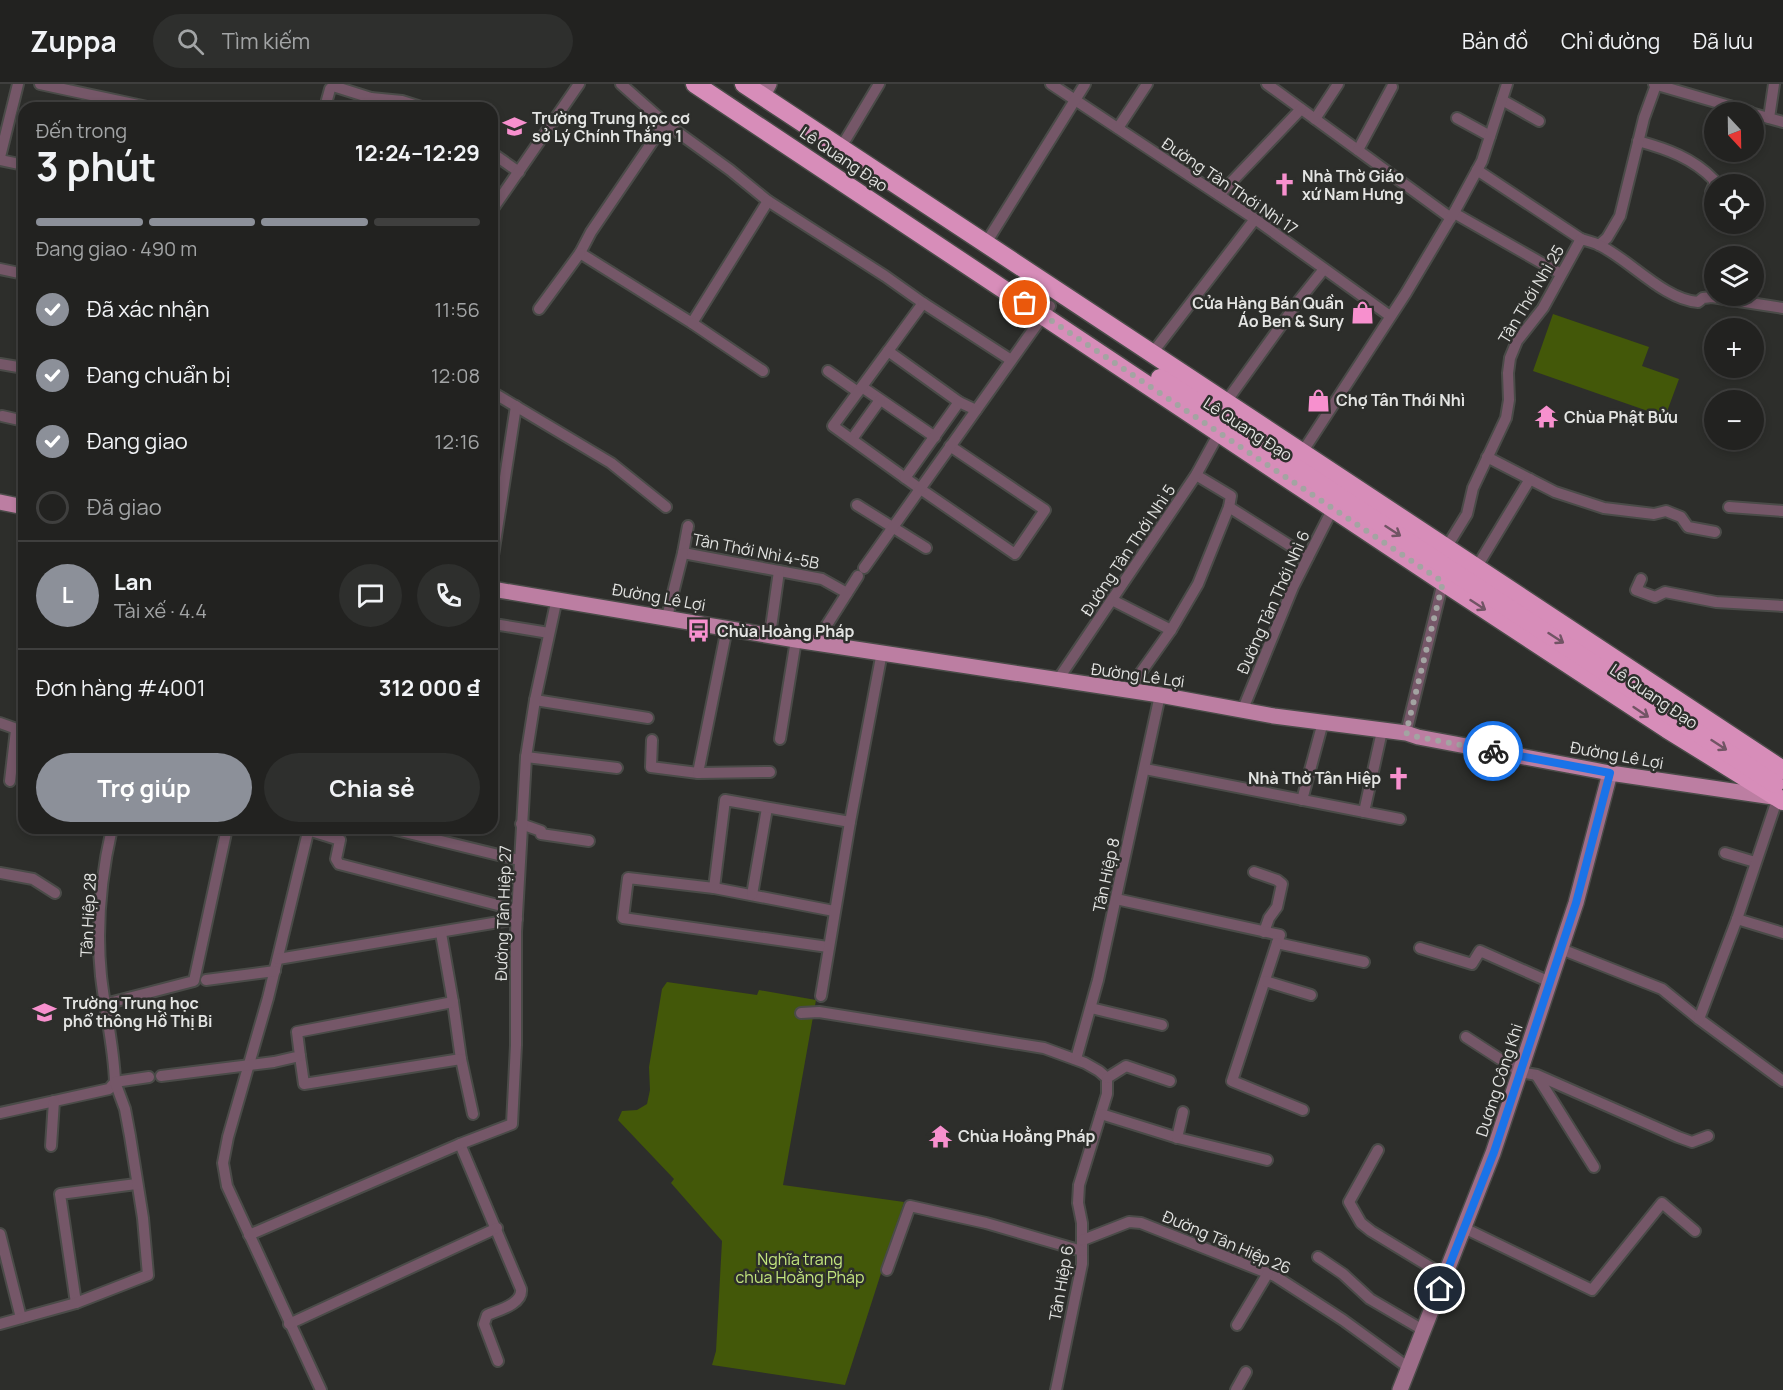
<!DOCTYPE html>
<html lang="vi">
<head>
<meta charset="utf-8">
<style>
  body { margin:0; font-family:Manrope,sans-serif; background:#2e2f2d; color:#f1f3f6; height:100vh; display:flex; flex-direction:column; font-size:22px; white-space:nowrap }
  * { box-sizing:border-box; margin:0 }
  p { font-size:20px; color:#a2a4a5 }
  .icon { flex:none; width:33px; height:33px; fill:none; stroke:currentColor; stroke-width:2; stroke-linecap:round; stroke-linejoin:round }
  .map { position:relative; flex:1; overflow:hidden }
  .sheet { position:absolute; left:18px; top:18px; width:480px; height:732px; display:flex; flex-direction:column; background:#222220; border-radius:18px; box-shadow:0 3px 9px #0003,0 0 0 2px #3f3f3e }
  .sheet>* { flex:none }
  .needle { width:39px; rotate:158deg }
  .fabs { position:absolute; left:1704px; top:18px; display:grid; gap:12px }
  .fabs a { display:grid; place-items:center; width:60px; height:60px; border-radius:50%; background:#222220; box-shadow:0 3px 9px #0003,0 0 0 2px #3f3f3e; font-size:30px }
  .pin { position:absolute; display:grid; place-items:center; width:51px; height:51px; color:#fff; margin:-26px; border:3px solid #fff; border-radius:50%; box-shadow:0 2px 6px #0007 }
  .courier { position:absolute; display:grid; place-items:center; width:60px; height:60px; margin:-30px; border:4px solid #1a73e8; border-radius:50%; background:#fff; color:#222; box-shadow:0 2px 8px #0007 }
  .overview em { font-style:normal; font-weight:700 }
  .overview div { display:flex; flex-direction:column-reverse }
  .overview { display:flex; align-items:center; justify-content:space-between; height:102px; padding:0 18px }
  h1 { font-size:39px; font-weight:700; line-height:45px }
  .bar { display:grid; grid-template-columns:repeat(4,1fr); gap:9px 6px; align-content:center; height:72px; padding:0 18px }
  .bar i { height:8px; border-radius:4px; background:#3f3f3e }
  .bar .on { background:#8c9099 }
  .bar p { grid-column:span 4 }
  .line { display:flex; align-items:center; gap:15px; padding:0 18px; border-top:2px solid #3f3f3e }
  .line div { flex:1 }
  .round { display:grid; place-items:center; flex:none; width:63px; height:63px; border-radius:32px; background:#2e2f2d }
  ol { padding:0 18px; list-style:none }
  li { display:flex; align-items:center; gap:18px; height:66px }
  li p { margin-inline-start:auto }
  li .icon { padding:6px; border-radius:50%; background:#8c9099; color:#fff; stroke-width:4 }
  li:last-child { color:#a2a4a5 }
  li i { width:33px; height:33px; border:3px solid #3f3f3e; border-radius:50% }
  .action { display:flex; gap:12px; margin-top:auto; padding:12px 18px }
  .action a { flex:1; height:69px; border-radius:36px; background:#8c9099; color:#fff; font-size:24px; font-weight:700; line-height:69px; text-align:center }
  .action a+a { background:#2e2f2d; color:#f1f3f6 }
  header { display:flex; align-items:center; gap:36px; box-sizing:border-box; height:84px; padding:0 30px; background:#222220; border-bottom:2px solid #3f3f3e }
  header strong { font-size:28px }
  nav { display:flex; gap:33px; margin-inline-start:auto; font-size:21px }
  .search { width:420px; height:54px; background:#2e2f2d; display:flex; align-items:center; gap:15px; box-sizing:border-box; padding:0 21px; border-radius:33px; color:#a2a4a5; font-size:22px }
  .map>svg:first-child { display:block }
</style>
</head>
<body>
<header>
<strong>Zuppa</strong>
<div class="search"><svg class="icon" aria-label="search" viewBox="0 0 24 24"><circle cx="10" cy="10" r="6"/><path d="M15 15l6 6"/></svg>Tìm kiếm</div>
<nav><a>Bản đồ</a><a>Chỉ đường</a><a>Đã lưu</a></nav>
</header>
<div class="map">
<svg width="1783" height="1306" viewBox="0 0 1783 1306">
  <rect width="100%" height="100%" fill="#2d2e2b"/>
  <g fill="#435809">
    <path d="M1553,230L1649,263L1642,282L1679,295L1665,333L1533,287Z"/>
    <path d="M667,898L757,911L759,906L816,916L783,1101L904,1118L845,1301L712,1281L716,1267L722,1157L671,1099L674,1095L618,1036L622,1027L637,1026L647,1020L650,1006L649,983L662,905Z"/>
  </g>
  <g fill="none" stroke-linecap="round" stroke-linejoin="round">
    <defs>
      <g id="street">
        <path d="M40,0L152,24"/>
        <path d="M621,0L665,39L730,86L768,117L885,192L923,219L888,267"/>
        <path d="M1051,0L1255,135L1390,232"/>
        <path d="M1267,0L1451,134"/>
        <path d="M1654,0L1750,28"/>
        <path d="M327,16L330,5L333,2L371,14"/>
        <path d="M1502,16L1539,37"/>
        <path d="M364,24L371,14L402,17L424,24"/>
        <path d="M1754,30L1783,38"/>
        <path d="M1457,34L1490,52"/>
        <path d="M1769,34L1774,0"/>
        <path d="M1315,35L1338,0"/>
        <path d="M665,39L591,148L580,169L692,239L768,117"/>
        <path d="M1118,44L1147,0"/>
        <path d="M846,55L879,0"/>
        <path d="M1638,57C1667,65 1693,74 1714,96V101L1711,108"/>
        <path d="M1358,66L1392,3"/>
        <path d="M492,69L519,88"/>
        <path d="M0,73L18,0"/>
        <path d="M0,76L24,81"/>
        <path d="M1477,86L1581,155"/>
        <path d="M1219,111L1301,25"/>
        <path d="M492,126L579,0"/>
        <path d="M1454,129L1561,190"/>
        <path d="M991,151L1085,0"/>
        <path d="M1599,161L1607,154L1620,132L1644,34L1656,1"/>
        <path d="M0,185L24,190"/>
        <path d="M923,219L1011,276"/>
        <path d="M539,225L580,169"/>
        <path d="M692,239L763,287"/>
        <path d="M1157,263L1255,135"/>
        <path d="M0,280L24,284"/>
        <path d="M828,287L858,308"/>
        <path d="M862,303L935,353"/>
        <path d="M492,308L611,379L666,423"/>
        <path d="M1231,311L1300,215L1324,185"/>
        <path d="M2,332L24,337"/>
        <path d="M852,355L880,316"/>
        <path d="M1307,361L1406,209L1456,125L1482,77L1507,0"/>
        <path d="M950,362L1045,426L1015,470L919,404L833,342L888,267L959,318"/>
        <path d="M1487,373L1555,408L1604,424L1654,430L1666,427L1681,433L1688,443L1715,448"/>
        <path d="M1196,391L1231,412L1229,423"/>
        <path d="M905,394L959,318L976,326"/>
        <path d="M857,421L926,464"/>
        <path d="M1729,423L1783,427"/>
        <path d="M688,442L683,469L822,495L847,509"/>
        <path d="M1451,456L1467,430L1473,404L1506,334L1509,316L1508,289L1510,274L1517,257L1543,224L1581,155C1587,157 1593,158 1599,161C1629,175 1664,216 1698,218L1703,214L1712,213L1783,224"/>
        <path d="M1481,476L1530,395"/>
        <path d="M492,478L516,322"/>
        <path d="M864,484L1050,222"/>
        <path d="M1641,495L1636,506L1655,513L1665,508L1716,518L1783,522"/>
        <path d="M1112,516L1171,546"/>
        <path d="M667,533L683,469"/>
        <path d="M500,541L549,549"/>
        <path d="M770,551L779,487"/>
        <path d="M816,558L858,492"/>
        <path d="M1057,597L1196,391L1219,349"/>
        <path d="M1127,608L1171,546L1198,500L1229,423L1308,473"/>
        <path d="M535,616L648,634"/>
        <path d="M1243,625L1293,503L1333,424"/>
        <path d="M0,639L14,644L16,646L10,697"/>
        <path d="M1406,649L1443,498"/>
        <path d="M780,655L796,556"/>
        <path d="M652,656L651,683L698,689L727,544"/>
        <path d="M526,673L617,684"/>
        <path d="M1145,685L1400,735"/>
        <path d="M698,689L770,688"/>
        <path d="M1302,716L1323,638"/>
        <path d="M1364,728L1382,647"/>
        <path d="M521,740L541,747V750L589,757"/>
        <path d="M309,744L268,914L228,1053L223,1079L227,1102L321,1306"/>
        <path d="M388,744L519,776"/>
        <path d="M308,746L340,756L336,775L339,780L517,826"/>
        <path d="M1725,769L1755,778"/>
        <path d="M1254,788L1277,796L1282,800L1277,823L1269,834L1264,848"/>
        <path d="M0,789L33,795L55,809"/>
        <path d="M714,804L834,827"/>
        <path d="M752,811L767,724"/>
        <path d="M1116,815L1280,851L1277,859L1364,878"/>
        <path d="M1737,835L1783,849"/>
        <path d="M1277,859L1232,997L1303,1026"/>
        <path d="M828,863L623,834L628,794L714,804L725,716L850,738"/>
        <path d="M1420,864L1472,880L1480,867L1550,898"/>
        <path d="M1561,865L1662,905L1699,935L1783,997"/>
        <path d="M278,875L517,835"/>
        <path d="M206,896L275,887"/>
        <path d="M1265,897L1311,911"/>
        <path d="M821,912L850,738L882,568"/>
        <path d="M453,918L461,975L473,1030"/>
        <path d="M105,920L194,897L227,744"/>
        <path d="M1091,924L1162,941"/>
        <path d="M801,929L819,928L1044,964L1085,979L1099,987L1107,994V1010L1079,1101L1078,1119L1082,1139V1180L1056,1306"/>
        <path d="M1699,935L1737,835L1778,713"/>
        <path d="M1466,953L1520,988L1537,991L1678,1053L1692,1058L1708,1052"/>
        <path d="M300,972L304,1000L461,975"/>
        <path d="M1076,975L1098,896L1160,611"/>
        <path d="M161,992L274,978L300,972L297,948L453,918L441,849"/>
        <path d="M1537,992L1594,1083"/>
        <path d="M1107,994L1126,982L1170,997"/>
        <path d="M0,1029L109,1005L115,998C114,962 105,928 101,892C96,843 101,792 112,744"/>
        <path d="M1101,1030L1178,1054L1267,1076"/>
        <path d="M1177,1054L1183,1028"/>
        <path d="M460,1060L521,1205C523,1220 499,1226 487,1231L484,1240L498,1277"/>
        <path d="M51,1062L54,1017"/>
        <path d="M1378,1066L1349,1118L1361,1139L1371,1147L1445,1192"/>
        <path d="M1464,1144L1592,1206L1662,1119L1695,1147"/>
        <path d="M0,1150L21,1234"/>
        <path d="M249,1151L460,1060L512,1040L516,961V848L526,673L535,616L557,514"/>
        <path d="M1083,1156L1129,1138L1141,1139L1275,1192L1343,1236L1409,1284"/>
        <path d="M1318,1173L1343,1190L1370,1215L1423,1246"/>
        <path d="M887,1186L910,1122L986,1139L1082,1167"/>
        <path d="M76,1219L60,1110L136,1100"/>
        <path d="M0,1240L76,1219L148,1191L143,1134L130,1052L125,1025L115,998L149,993"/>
        <path d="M289,1240L497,1144"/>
        <path d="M1237,1241L1268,1189"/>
        <path d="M1236,1306L1246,1288"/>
      </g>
      <g id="secondary">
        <path d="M767,4L769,0"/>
        <path d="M1400,1306L1493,1069L1576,819L1610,689"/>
      </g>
      <g id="primary">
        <path d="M0,418L24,423"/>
        <path d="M492,505L796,556L1160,611L1274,632L1406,649L1418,653L1610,689L1773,713"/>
      </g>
      <g id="highway">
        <path d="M695,0L1443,498L1667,645L1783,717"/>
        <path d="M744,0L1783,686"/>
        <path d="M1160,294L1775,700"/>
      </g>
    </defs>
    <use href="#street" stroke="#4a4b48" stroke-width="14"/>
    <use href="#secondary" stroke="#4a4b48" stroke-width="18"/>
    <use href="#primary" stroke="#4a4b48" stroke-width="18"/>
    <use href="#highway" stroke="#4a4b48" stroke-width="21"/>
    <use href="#street" stroke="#755768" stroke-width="10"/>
    <use href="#secondary" stroke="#9d6d89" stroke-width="15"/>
    <use href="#primary" stroke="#bc7ea2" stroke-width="15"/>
    <use href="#highway" stroke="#d78db9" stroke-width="18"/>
  </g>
  <defs><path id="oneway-shaft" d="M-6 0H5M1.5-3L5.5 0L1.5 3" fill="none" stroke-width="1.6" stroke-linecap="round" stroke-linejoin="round" transform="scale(1.5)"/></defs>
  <g stroke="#715464">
    <use href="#oneway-shaft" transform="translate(1393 447) rotate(33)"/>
    <use href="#oneway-shaft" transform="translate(1478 521) rotate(33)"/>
    <use href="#oneway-shaft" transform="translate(1556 554) rotate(33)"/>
    <use href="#oneway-shaft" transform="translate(1641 628) rotate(34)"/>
    <use href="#oneway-shaft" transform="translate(1719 661) rotate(33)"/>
  </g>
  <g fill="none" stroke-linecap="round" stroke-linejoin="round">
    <path stroke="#a3a4a2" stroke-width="6" stroke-dasharray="0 10.8" d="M1025,219L1443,498L1406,649L1418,653L1493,667"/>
    <path stroke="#1a73e8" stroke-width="8" d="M1440,1205L1494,1068L1550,898L1576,819L1610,689L1493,667"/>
  </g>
  <defs>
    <symbol id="school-bare" viewBox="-9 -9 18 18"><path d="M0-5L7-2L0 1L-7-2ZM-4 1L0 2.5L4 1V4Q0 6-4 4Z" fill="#f790ce" stroke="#2d2e2b" stroke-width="2.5" paint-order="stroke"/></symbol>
    <symbol id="church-bare" viewBox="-9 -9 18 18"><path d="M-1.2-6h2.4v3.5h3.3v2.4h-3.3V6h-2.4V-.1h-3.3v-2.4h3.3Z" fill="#f790ce" stroke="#2d2e2b" stroke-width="2.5" paint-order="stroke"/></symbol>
    <symbol id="shop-bare" viewBox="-9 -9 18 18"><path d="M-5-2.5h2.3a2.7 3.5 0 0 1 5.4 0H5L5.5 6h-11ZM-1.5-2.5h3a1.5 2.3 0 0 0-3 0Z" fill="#f790ce" stroke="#2d2e2b" stroke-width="2.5" paint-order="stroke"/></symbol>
    <symbol id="temple-bare" viewBox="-9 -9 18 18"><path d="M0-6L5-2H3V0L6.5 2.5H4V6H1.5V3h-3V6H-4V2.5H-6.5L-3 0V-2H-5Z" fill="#f790ce" stroke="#2d2e2b" stroke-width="2.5" paint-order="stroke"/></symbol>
    <symbol id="bus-bare" viewBox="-9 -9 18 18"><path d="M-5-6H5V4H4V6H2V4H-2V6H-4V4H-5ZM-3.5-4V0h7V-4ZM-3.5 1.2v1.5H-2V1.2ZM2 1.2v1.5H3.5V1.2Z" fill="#f790ce" stroke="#2d2e2b" stroke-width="2.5" paint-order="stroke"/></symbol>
  </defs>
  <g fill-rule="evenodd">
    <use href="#school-bare" x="498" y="26" width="33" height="33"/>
    <use href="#church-bare" x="1268" y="84" width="33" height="33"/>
    <use href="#shop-bare" x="1346" y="212" width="33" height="33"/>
    <use href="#shop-bare" x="1302" y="300" width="33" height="33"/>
    <use href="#temple-bare" x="1530" y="316" width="33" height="33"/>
    <use href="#bus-bare" x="682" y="530" width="33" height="33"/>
    <use href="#church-bare" x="1382" y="678" width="33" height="33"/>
    <use href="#school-bare" x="28" y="912" width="33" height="33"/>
    <use href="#temple-bare" x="924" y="1036" width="33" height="33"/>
  </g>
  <g text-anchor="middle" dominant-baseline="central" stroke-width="5" stroke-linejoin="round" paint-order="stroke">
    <g font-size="16" font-weight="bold" fill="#e3e4e2" stroke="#2d2e2b" text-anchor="start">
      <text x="532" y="34">Trường Trung học cơ<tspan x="532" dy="18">sở Lý Chính Thắng 1</tspan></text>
      <text x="1302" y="92">Nhà Thờ Giáo<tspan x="1302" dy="18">xứ Nam Hưng</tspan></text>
      <text x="1344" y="219" text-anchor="end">Cửa Hàng Bán Quần<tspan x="1344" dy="18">Áo Ben &amp; Sury</tspan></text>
      <text x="1336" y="316">Chợ Tân Thới Nhì</text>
      <text x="1564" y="333">Chùa Phật Bửu</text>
      <text x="717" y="547">Chùa Hoàng Pháp</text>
      <text x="1381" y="694" text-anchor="end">Nhà Thờ Tân Hiệp</text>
      <text x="63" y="919">Trường Trung học<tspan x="63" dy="18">phổ thông Hồ Thị Bi</tspan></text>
      <text x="958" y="1052">Chùa Hoằng Pháp</text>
    </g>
    <g font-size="16" fill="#e3e4e2" stroke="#2d2e2b">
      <text transform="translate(844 75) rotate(34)">Lê Quang Đạo</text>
      <text transform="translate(1230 102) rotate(34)">Đường Tân Thới Nhì 17</text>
      <text transform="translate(1531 210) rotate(-59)">Tân Thới Nhì 25</text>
      <text transform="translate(1248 345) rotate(33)">Lê Quang Đạo</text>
      <text transform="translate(1128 466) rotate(-56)">Đường Tân Thới Nhì 5</text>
      <text transform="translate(756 467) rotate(11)">Tân Thới Nhì 4-5B</text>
      <text transform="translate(659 513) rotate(10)">Đường Lê Lợi</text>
      <text transform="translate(1273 518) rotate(-66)">Đường Tản Thới Nhì 6</text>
      <text transform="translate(1138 591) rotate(8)">Đường Lê Lợi</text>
      <text transform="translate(1654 612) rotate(34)">Lê Quang Đạo</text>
      <text transform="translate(1617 671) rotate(10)">Đường Lê Lợi</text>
      <text transform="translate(1106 791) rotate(-78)">Tân Hiệp 8</text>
      <text transform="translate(503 829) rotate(-88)">Đường Tân Hiệp 27</text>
      <text transform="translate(88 831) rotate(-87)">Tân Hiệp 28</text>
      <text transform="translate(1499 996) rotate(-72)">Dương Công Khi</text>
      <text transform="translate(1227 1158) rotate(23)">Đường Tân Hiệp 26</text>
      <text transform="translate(1061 1199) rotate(-80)">Tân Hiệp 6</text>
    </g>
    <g font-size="16" fill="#c3e67e" stroke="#2d2e2b">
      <text x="800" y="1175">Nghĩa trang<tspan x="800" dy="18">chùa Hoằng Pháp</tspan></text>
    </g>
  </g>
</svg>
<div class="fabs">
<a><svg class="needle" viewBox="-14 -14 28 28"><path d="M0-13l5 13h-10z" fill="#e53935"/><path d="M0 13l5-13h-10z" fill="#a2a4a5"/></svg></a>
<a><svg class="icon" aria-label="locate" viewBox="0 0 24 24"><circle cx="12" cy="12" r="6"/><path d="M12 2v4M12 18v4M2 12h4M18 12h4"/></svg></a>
<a><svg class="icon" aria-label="layers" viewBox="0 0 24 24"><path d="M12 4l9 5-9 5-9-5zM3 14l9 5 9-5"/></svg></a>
<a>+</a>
<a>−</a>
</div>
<div class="pin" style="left:1025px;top:219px;background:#ea580c"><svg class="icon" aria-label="bag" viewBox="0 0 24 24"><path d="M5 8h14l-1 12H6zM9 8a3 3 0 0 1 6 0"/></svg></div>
<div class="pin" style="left:1440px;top:1205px;background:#1f2937"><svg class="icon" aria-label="home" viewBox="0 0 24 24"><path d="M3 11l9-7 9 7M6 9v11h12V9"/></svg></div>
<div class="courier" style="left:1493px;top:667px"><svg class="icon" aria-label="bike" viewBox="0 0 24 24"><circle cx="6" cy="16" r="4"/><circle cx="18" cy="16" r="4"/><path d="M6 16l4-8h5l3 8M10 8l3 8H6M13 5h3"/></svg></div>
<section class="sheet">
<div class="overview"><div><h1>3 phút</h1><p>Đến trong</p></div><em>12:24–12:29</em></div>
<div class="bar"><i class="on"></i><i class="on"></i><i class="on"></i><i></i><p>Đang giao · 490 m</p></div>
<ol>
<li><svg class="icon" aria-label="check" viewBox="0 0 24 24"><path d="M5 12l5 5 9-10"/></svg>Đã xác nhận<p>11:56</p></li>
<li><svg class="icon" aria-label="check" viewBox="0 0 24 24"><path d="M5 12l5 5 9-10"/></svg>Đang chuẩn bị<p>12:08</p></li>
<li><svg class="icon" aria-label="check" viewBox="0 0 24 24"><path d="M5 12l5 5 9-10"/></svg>Đang giao<p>12:16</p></li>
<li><i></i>Đã giao</li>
</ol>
<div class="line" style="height:108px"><b class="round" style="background:#8c9099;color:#fff">L</b><div><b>Lan</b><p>Tài xế · 4.4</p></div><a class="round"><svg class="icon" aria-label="chat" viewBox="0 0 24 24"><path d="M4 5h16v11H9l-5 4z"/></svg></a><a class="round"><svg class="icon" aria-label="phone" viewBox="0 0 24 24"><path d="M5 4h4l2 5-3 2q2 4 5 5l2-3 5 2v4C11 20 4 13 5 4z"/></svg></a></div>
<div class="line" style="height:78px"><div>Đơn hàng #4001</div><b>312 000 ₫</b></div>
<div class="action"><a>Trợ giúp</a><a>Chia sẻ</a></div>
</section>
</div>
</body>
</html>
